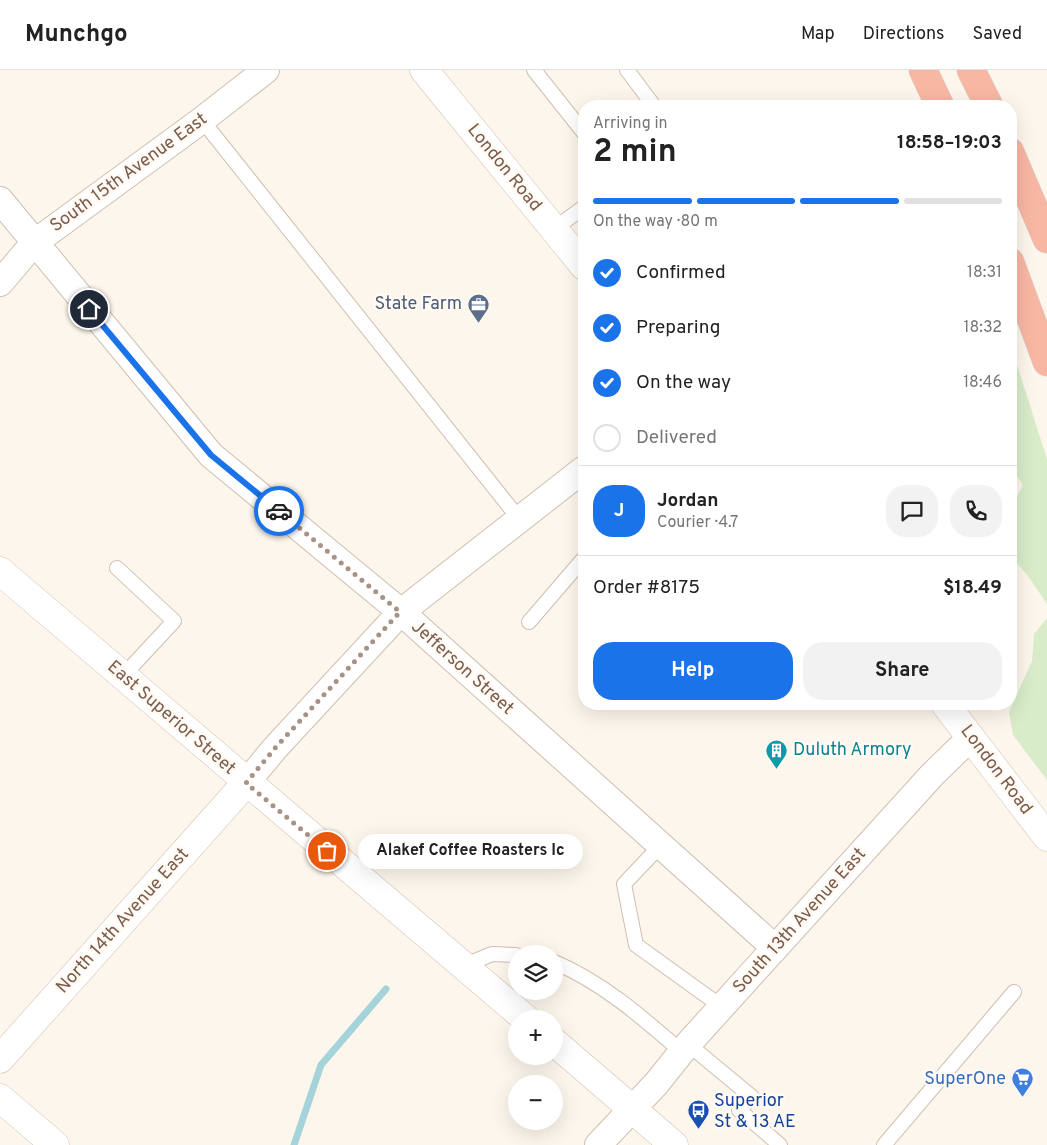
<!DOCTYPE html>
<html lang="en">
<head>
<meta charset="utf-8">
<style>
  body { margin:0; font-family:Overpass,sans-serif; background:#f2f2f2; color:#222; height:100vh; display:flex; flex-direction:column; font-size:19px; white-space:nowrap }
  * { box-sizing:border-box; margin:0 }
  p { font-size:16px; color:#767676 }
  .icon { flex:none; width:28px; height:28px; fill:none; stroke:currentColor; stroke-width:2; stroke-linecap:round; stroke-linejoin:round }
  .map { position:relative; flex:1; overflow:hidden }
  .sheet { position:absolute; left:578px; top:30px; width:439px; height:610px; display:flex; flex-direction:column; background:#fff; border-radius:20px; box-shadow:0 5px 20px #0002 }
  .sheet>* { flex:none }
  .buttons { position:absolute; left:508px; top:875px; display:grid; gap:10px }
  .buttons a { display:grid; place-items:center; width:55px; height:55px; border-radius:50%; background:#fff; box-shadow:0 5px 20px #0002; font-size:25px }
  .pin { position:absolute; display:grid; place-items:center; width:42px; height:42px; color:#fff; margin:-21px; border:2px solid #fff; border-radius:50%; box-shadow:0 1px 5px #0007 }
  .courier { position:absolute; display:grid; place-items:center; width:50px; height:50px; margin:-25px; border:4px solid #1a73e8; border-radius:50%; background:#fff; color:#222; box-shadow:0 1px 6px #0007 }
  .bubble { position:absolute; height:35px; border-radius:18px; background:#fff; box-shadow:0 5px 20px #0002; font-size:16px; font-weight:700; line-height:35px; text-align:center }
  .head em { font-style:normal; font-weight:700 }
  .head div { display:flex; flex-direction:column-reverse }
  .head { display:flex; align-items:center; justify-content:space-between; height:85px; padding:0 15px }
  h1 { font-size:32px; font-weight:700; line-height:38px }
  .bar { display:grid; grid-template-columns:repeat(4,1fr); gap:8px 5px; align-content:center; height:60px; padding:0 15px }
  .bar i { height:6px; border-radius:4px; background:#e0e0e0 }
  .bar .selected { background:#1a73e8 }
  .bar p { grid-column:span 4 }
  .line { display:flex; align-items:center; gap:12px; padding:0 15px; border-top:1px solid #e0e0e0 }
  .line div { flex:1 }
  .round { display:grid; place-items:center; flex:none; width:52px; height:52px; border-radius:20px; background:#f2f2f2 }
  ol { padding:0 15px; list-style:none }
  li { display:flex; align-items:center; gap:15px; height:55px }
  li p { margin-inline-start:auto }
  li .icon { padding:5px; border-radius:50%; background:#1a73e8; color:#fff; stroke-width:4 }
  li:last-child { color:#767676 }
  li i { width:28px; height:28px; border:2px solid #e0e0e0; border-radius:50% }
  .primary-button { display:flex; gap:10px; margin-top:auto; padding:10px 15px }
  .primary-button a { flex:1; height:58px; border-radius:20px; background:#1a73e8; color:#fff; font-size:20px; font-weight:700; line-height:58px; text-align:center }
  .primary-button a+a { background:#f2f2f2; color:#222 }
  header { display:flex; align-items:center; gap:30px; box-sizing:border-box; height:70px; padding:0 25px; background:#fff; border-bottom:1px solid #e0e0e0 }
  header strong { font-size:24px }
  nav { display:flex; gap:28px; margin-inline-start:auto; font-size:18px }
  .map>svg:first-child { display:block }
</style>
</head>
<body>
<header>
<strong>Munchgo</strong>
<nav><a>Map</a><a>Directions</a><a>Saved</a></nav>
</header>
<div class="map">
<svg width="1047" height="1075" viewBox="0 0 1047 1075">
  <rect width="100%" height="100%" fill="#fdf6ec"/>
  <g fill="#d8ecc9">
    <path d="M1010,273L1047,389V534L1028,506L1010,485V440L1023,415L1010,396Z"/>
    <path d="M1047,548V710L1013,665L1009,642L1032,591L1034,564Z"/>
  </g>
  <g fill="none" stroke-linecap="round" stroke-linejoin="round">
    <path stroke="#a5d3da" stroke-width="7" d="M294,1075L321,995L386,919"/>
    <defs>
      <g id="lane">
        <path d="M534,0L584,63"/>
        <path d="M627,0L654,36"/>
        <path d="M202,50L520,450"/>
        <path d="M554,159L584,137"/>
        <path d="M117,498L174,551L123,606"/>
        <path d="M529,552L584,488"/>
        <path d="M660,776L624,814L636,875L722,937"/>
        <path d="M554,892C602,912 643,948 682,982"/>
        <path d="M463,896L492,884L516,885"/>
        <path d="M688,974L752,1027L739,1040L780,1075"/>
        <path d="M884,1075L1014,922"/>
      </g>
      <g id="street">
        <path d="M0,130L211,385L401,542L775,878"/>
        <path d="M0,213L34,173L202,50L266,0"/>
        <path d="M246,713L276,677L401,542L584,399"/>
        <path d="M598,1075L656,1014L688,974L932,705L971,667"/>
      </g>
      <g id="secondary">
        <path d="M424,0L584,196"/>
        <path d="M0,501L526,949"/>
        <path d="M945,634L1047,767"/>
        <path d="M554,972L674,1075"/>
        <path d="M0,989L246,713"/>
        <path d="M0,1028L55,1075"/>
      </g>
      <g id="highway">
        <path d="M923,0L940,36"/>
        <path d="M971,0L989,36"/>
        <path d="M1010,82L1047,169"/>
        <path d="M1010,192L1047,292"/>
      </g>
    </defs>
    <use href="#lane" stroke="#d1beb0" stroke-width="16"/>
    <use href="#street" stroke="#d1beb0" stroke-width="28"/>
    <use href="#secondary" stroke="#d6c0b0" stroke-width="29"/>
    <use href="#highway" stroke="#dad1cd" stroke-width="29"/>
    <use href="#lane" stroke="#fff" stroke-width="14"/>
    <use href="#street" stroke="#fff" stroke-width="26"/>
    <use href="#secondary" stroke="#fff" stroke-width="28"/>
    <use href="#highway" stroke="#f7b7a3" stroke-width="28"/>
  </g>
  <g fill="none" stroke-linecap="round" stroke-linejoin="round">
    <path stroke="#a89285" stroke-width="5" stroke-dasharray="0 9" d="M279,441L400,542L276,677L246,713L327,781"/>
    <path stroke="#1a73e8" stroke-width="6" d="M89,239L211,385L279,441"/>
  </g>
  <defs>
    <symbol id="office-pin" viewBox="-11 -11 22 30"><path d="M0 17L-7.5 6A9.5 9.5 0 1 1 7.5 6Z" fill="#5c6f8a" stroke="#fffaf3"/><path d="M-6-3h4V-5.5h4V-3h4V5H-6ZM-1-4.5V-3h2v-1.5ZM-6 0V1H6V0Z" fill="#fff"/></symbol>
    <symbol id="building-pin" viewBox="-11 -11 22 30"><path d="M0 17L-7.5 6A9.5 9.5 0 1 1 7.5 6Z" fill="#0f9aa8" stroke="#fffaf3"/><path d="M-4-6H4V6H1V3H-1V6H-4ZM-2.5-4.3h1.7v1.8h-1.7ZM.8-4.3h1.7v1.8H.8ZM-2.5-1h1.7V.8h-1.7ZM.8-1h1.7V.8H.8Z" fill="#fff"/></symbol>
    <symbol id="supermarket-pin" viewBox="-11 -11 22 30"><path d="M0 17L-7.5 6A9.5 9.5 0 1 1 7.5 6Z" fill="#3f7fe0" stroke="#fffaf3"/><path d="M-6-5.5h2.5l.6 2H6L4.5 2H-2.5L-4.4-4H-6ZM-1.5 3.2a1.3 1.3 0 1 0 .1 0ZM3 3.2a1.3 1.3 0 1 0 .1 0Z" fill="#fff"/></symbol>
    <symbol id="bus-pin" viewBox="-11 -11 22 30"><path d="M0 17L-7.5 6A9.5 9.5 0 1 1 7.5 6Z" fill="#1a4fb4" stroke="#fffaf3"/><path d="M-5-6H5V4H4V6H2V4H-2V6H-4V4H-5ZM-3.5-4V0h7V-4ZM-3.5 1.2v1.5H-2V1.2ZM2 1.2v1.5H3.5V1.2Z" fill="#fff"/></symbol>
  </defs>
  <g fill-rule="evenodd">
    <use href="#office-pin" x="466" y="222" width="25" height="34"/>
    <use href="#building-pin" x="764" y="668" width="25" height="34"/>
    <use href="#supermarket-pin" x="1010" y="996" width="25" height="34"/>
    <use href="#bus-pin" x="686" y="1028" width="25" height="34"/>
  </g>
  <g text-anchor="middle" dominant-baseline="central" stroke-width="5" stroke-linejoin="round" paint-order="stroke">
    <g font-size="18" fill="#7a5c4d" stroke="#fffaf3">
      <text transform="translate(504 98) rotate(51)">London Road</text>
      <text transform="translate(129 103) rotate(-36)">South 15th Avenue East</text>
      <text transform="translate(462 598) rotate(42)">Jefferson Street</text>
      <text transform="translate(171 648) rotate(41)">East Superior Street</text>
      <text transform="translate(996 700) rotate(53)">London Road</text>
      <text transform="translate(123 851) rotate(-48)">North 14th Avenue East</text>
      <text transform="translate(800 851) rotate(-48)">South 13th Avenue East</text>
    </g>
    <g font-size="18" fill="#4e5e75" stroke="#fffaf3" text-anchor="end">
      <text x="462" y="234">State Farm</text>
    </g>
    <g font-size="18" fill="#0d838f" stroke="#fffaf3" text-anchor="start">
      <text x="793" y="680">Duluth Armory</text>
    </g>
    <g font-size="18" fill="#366cbe" stroke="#fffaf3" text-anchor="end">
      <text x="1006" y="1009">SuperOne</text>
    </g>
    <g font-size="18" fill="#164399" stroke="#fffaf3" text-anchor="start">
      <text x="714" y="1031">Superior<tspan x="714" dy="21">St &amp; 13 AE</tspan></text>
    </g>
  </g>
</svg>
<div class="buttons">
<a><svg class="icon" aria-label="layers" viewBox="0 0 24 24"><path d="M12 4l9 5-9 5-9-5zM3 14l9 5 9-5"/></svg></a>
<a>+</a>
<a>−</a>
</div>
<div class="pin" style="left:327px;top:781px;background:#ea580c"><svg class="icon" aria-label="bag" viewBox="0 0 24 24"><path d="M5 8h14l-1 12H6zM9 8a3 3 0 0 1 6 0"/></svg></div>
<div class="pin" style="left:89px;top:239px;background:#1f2937"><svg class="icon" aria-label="home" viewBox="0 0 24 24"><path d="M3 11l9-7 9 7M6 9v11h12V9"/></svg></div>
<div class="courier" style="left:279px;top:441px"><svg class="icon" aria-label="car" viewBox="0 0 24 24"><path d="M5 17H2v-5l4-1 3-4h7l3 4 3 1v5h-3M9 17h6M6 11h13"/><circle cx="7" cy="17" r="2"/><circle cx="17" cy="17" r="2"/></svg></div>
<div class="bubble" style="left:358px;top:764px;width:225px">Alakef Coffee Roasters Ic</div>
<section class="sheet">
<div class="head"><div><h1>2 min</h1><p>Arriving in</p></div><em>18:58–19:03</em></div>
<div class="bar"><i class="selected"></i><i class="selected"></i><i class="selected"></i><i></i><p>On the way · 80 m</p></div>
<ol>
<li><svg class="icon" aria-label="check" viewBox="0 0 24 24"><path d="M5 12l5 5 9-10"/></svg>Confirmed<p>18:31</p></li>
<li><svg class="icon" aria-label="check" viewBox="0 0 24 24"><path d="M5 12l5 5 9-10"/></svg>Preparing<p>18:32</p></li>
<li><svg class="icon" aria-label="check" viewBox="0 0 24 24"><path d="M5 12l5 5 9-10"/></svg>On the way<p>18:46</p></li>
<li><i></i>Delivered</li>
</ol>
<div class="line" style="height:90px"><b class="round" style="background:#1a73e8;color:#fff">J</b><div><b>Jordan</b><p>Courier · 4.7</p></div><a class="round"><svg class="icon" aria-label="chat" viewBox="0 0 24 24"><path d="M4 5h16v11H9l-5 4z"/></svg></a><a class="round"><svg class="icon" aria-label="phone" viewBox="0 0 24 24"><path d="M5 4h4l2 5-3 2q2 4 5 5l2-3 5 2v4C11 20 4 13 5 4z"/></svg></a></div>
<div class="line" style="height:65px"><div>Order #8175</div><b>$18.49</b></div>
<div class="primary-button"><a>Help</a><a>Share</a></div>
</section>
</div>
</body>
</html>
